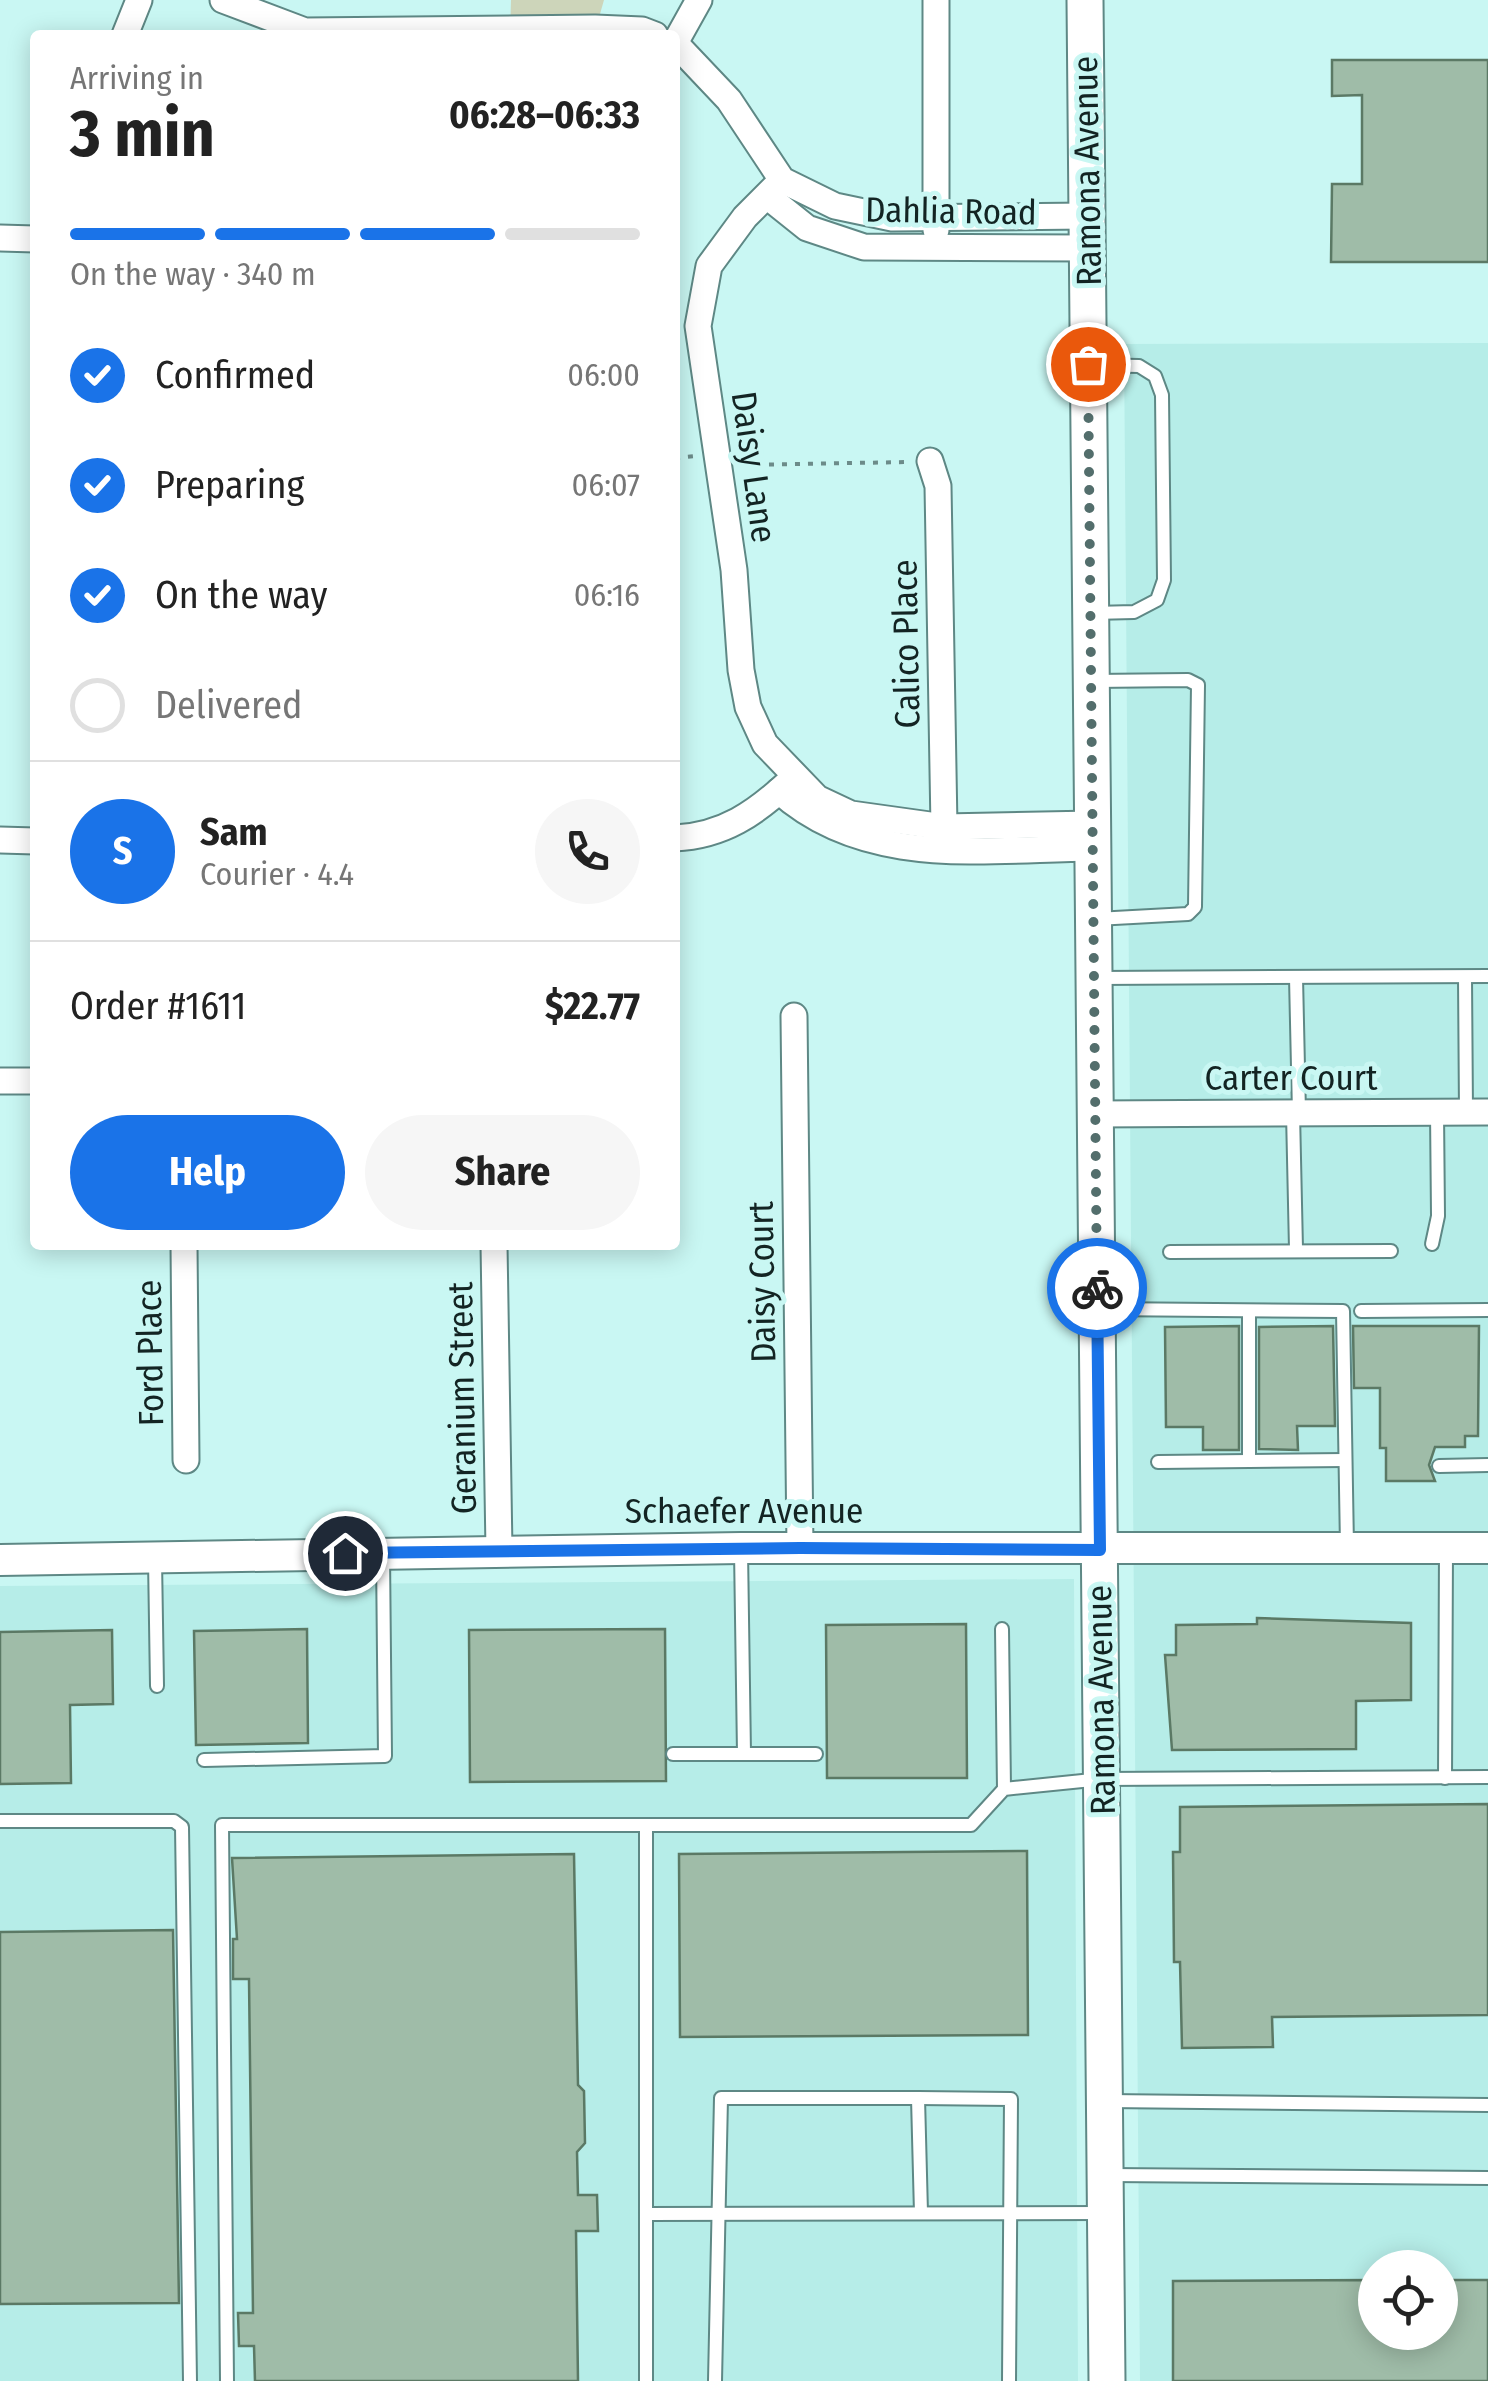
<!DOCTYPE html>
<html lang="en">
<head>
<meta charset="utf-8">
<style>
  body { margin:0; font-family:"Fira Sans Condensed",sans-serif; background:#f6f6f6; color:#222; height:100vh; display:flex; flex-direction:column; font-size:38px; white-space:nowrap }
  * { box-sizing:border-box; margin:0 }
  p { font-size:32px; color:#767676 }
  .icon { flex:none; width:55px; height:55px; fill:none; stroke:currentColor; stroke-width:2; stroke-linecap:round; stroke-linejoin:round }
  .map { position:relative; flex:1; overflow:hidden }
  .side { position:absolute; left:30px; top:30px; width:650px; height:1220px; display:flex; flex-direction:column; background:#fff; border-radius:10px; box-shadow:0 5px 25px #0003 }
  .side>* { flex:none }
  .controls { position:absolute; left:1358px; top:2250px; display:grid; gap:20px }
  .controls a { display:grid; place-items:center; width:100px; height:100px; border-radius:50%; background:#fff; box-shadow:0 5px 25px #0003; font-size:50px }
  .pin { position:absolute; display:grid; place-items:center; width:85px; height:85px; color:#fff; margin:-42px; border:5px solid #fff; border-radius:50%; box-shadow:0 2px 10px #0007 }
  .courier { position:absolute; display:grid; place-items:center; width:100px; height:100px; margin:-50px; border:8px solid #1a73e8; border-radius:50%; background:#fff; color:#222; box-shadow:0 2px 12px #0007 }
  .overview em { font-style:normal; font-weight:700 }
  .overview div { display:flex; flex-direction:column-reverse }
  .overview { display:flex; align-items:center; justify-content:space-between; height:170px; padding:0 40px }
  h1 { font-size:65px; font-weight:700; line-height:75px }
  .bar { display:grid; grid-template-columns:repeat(4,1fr); gap:15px 10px; align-content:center; height:120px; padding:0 40px }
  .bar i { height:12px; border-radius:8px; background:#e0e0e0 }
  .bar .active { background:#1a73e8 }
  .bar p { grid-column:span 4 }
  .line { display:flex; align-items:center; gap:25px; padding:0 40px; border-top:2px solid #e0e0e0 }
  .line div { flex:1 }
  .round { display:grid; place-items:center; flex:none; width:105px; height:105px; border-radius:52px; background:#f6f6f6 }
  ol { padding:0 40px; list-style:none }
  li { display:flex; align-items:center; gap:30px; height:110px }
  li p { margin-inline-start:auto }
  li .icon { padding:10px; border-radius:50%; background:#1a73e8; color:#fff; stroke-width:4 }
  li:last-child { color:#767676 }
  li i { width:55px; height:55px; border:5px solid #e0e0e0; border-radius:50% }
  .action { display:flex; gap:20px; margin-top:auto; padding:20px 40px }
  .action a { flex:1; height:115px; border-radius:60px; background:#1a73e8; color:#fff; font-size:40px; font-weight:700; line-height:115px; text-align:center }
  .action a+a { background:#f6f6f6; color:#222 }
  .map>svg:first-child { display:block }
</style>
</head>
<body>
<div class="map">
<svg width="1488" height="2381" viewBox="0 0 1488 2381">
  <rect width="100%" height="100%" fill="#c9f7f3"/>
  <g fill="#b6ede8" fill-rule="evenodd">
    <path d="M1488,343V2381H1140L1124,344ZM1375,2268H1440V2332H1375Z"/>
    <path d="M1074,1579L1078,2381H0V1586Z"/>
  </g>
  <path fill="#cdd5ba" d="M511,0H604L594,35H510Z"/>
  <g fill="#9fbca8" stroke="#5b7965" stroke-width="2.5">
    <path d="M1332,60H1488V262H1331L1332,184H1362V95L1332,96Z"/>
    <path d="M1333,1326L1335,1426H1297L1298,1450L1259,1449V1327Z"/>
    <path d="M1353,1326H1479L1478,1436H1465V1447H1435L1429,1465L1435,1481H1386V1448H1380V1388H1354Z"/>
    <path d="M1165,1327L1239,1326V1450H1203V1427H1166Z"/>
    <path d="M1257,1618L1411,1623V1700L1356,1701V1749L1172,1750L1165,1655H1176V1625L1257,1624Z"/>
    <path d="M966,1624L967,1778H827L826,1625Z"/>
    <path d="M307,1629L308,1743L196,1745L194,1631Z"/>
    <path d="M665,1629L666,1781L470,1782L469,1630Z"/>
    <path d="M112,1630L113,1704L70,1705L71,1783L0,1784V1632Z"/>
    <path d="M1488,1804V2015L1272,2017L1273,2047L1182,2048L1180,1962H1174L1173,1852H1180V1807Z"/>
    <path d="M1027,1851L1028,2035L680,2037L679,1854Z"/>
    <path d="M574,1854L578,2085L584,2091L585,2143L577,2152L578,2195H597L598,2231H576L578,2381H255L254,2346H239L238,2313H253L249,1979H233V1939H237L232,1858Z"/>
    <path d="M173,1930L179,2303L0,2304V1932Z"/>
    <path d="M1375,2280V2332H1440V2280H1488V2381H1173V2281Z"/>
  </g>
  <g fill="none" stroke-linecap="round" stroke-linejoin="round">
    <defs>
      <g id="service">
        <path d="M1092,365L1139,366L1155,376L1162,395L1164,580L1157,600L1134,612L1093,613"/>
        <path d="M1093,681L1188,680L1198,685L1195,907L1188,914L1096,919"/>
        <path d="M1296,977L1299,1113"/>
        <path d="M1465,977L1466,1112"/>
        <path d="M1097,978L1488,976"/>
        <path d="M1293,1113L1296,1249"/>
        <path d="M1432,1244L1438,1216L1437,1112"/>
        <path d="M1170,1252L1391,1251"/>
        <path d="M1100,1309L1343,1311L1347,1547"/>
        <path d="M1361,1311L1488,1310"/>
        <path d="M1249,1312V1461L1345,1460"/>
        <path d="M1158,1462L1249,1461"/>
        <path d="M1439,1466L1488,1465"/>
        <path d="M741,1550L744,1754"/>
        <path d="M155,1559L157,1686"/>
        <path d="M1002,1629L1004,1789"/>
        <path d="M673,1754H816"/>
        <path d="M204,1760L385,1756L383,1555"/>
        <path d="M1445,1778L1446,1548"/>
        <path d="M0,1821H174L182,1827L190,2381"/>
        <path d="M918,2098L1011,2099L1009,2381"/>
        <path d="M1107,2101L1488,2105"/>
        <path d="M1108,2175L1488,2178"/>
        <path d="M1105,2213L646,2214V1825H971L1004,1789L1102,1779L1488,1777"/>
        <path d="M646,2214V2381"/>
        <path d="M227,2381L222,1825H646"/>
        <path d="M715,2381L721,2098H918L921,2213"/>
      </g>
      <g id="minor">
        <path d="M223,0L305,31L595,28L642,30L655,35"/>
        <path d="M936,0V230"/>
        <path d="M125,35L139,0"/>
        <path d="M675,43L729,100L782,180L835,206L892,218L1087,216"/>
        <path d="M675,43L699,0"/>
        <path d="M782,180L745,217L709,266L698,326L734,570L741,670L748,707L765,744L817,798L851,814L944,827L1093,824"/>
        <path d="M767,196L807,228L864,247L1088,248"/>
        <path d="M0,238L35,239"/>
        <path d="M930,461L938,486L944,827"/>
        <path d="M779,791C866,869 984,849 1093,848"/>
        <path d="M675,838C723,836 756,813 790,781"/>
        <path d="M0,840L35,841"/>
        <path d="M794,1016L800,1548"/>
        <path d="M0,1081H35"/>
        <path d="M1094,1114L1488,1112"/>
        <path d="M184,1245L186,1460"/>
        <path d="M494,1245L499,1550"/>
      </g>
      <path id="tertiary" d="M0,1560L741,1548H1488"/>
      <path id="secondary" d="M1085,0L1107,2381"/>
    </defs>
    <use href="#service" stroke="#5e8885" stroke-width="16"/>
    <use href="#minor" stroke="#5e8885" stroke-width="29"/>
    <use href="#tertiary" stroke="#5e8885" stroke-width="34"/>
    <use href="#secondary" stroke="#5e8885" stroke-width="39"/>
    <g stroke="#6c8b89" stroke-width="4" stroke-dasharray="5 8" stroke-linecap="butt">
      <path d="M675,458L695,456"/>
      <path d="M743,465L908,462"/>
    </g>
    <use href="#service" stroke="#fff" stroke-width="12"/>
    <use href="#minor" stroke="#fff" stroke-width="25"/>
    <use href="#tertiary" stroke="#fff" stroke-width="30"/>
    <use href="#secondary" stroke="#fff" stroke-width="35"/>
  </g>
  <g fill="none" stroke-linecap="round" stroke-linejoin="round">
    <path stroke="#536e6c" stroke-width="10" stroke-dasharray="0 18" d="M1088,364L1097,1288"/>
    <path stroke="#1a73e8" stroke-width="12" d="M345,1553L800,1548L1100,1550L1097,1288"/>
  </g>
  <g text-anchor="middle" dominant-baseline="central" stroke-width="10" stroke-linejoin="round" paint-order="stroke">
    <g font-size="35" fill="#132423" stroke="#c9f7f3">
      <text transform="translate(1087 171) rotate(-91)">Ramona Avenue</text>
      <text transform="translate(951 211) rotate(1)">Dahlia Road</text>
      <text transform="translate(754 467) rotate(82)">Daisy Lane</text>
      <text transform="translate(906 644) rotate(-91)">Calico Place</text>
      <text x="1291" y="1078">Carter Court</text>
      <text transform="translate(762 1282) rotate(-91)">Daisy Court</text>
      <text transform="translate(150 1353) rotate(-91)">Ford Place</text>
      <text transform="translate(462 1398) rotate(-91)">Geranium Street</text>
      <text x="744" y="1511">Schaefer Avenue</text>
      <text transform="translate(1101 1700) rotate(-91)">Ramona Avenue</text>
    </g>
  </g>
</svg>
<div class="controls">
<a><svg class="icon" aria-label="locate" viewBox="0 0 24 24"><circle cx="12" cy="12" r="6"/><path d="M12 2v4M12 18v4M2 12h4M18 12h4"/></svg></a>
</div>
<div class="pin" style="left:1088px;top:364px;background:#ea580c"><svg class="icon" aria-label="bag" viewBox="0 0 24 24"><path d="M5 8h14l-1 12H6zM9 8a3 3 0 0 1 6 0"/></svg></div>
<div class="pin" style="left:345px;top:1553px;background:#1f2937"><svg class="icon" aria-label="home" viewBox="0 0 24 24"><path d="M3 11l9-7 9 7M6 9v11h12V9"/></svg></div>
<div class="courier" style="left:1097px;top:1288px"><svg class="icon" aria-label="bike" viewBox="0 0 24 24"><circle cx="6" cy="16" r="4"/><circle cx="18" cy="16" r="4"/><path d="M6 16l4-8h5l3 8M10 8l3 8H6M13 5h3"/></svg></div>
<section class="side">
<div class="overview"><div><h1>3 min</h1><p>Arriving in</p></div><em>06:28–06:33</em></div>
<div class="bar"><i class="active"></i><i class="active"></i><i class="active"></i><i></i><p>On the way · 340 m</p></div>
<ol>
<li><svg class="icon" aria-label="check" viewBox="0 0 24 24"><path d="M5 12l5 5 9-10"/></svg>Confirmed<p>06:00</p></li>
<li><svg class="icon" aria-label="check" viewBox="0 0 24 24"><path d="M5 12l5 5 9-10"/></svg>Preparing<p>06:07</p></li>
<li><svg class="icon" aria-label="check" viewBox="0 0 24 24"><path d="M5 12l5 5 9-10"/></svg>On the way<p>06:16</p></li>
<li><i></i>Delivered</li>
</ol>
<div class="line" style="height:180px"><b class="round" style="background:#1a73e8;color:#fff">S</b><div><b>Sam</b><p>Courier · 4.4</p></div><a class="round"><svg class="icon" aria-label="phone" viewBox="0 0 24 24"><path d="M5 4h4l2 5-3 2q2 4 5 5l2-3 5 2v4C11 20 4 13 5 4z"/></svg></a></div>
<div class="line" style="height:130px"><div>Order #1611</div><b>$22.77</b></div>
<div class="action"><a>Help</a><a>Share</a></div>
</section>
</div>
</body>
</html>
